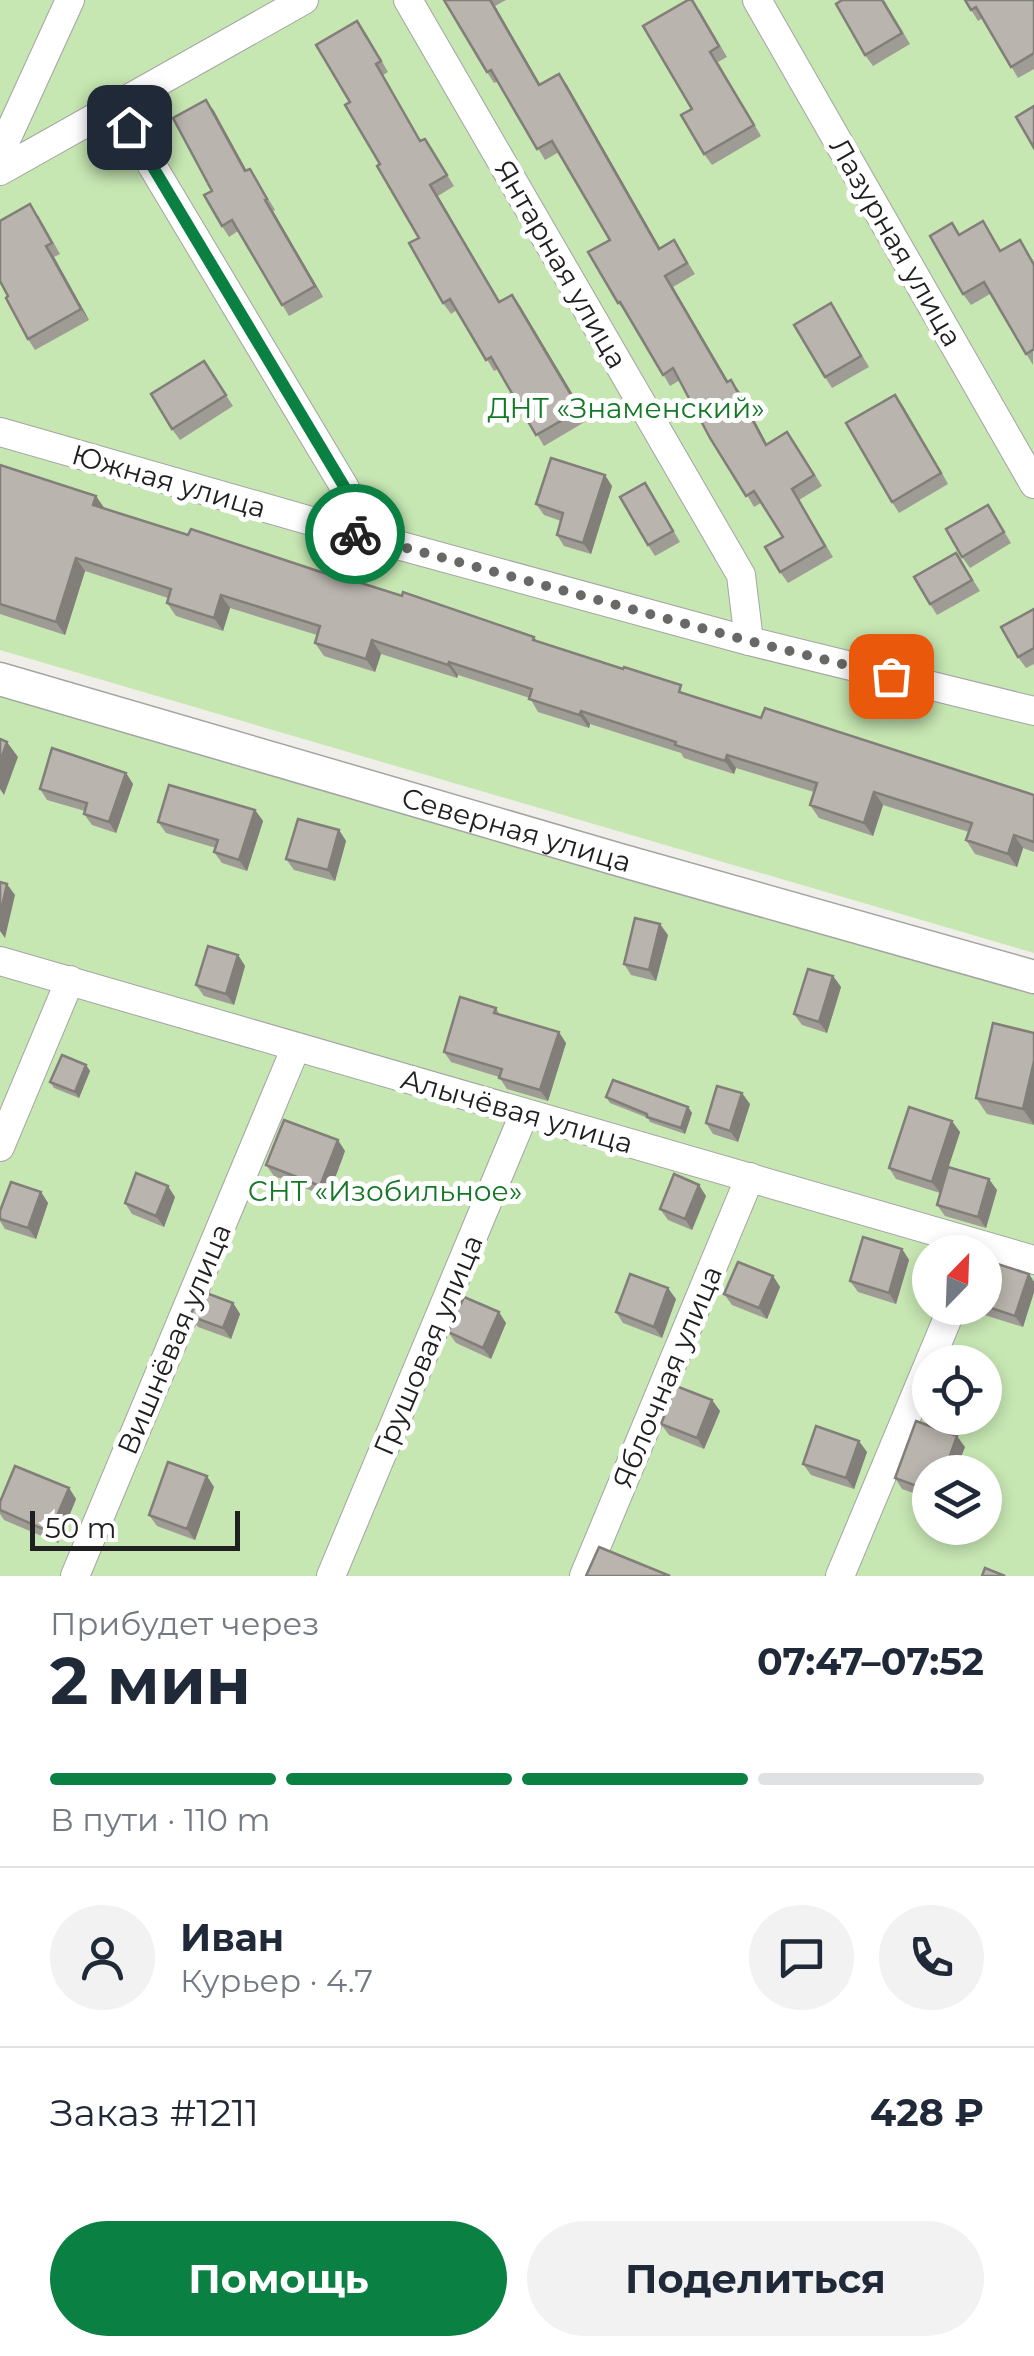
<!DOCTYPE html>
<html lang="ru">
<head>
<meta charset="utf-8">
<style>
  body { margin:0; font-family:Montserrat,sans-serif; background:#f2f2f3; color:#1f2937; height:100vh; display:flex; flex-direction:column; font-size:38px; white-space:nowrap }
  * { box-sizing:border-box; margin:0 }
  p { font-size:32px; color:#747a83 }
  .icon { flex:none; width:55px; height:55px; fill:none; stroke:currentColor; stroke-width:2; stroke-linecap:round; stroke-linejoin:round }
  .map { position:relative; height:1576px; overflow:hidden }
  .panel { display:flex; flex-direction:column; background:#fff; flex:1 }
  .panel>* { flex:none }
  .needle { width:65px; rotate:23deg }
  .tools { position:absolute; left:912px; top:1235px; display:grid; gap:20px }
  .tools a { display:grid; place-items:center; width:90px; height:90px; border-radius:50%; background:#fff; box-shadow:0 5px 15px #0003; font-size:50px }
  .scale { position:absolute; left:30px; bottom:25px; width:210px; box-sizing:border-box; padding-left:10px; border:5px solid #202020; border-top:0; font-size:28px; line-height:35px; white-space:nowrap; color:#202020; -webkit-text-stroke:8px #fff; paint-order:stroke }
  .pin { position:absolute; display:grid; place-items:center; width:85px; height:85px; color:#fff; margin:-42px; border-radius:20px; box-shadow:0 5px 15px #0006 }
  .courier { position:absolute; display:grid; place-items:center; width:100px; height:100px; margin:-50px; border:8px solid #0b8043; border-radius:50%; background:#fff; color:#222; box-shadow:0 2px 12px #0007 }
  .headline em { font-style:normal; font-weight:700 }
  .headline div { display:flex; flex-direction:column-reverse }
  .headline { display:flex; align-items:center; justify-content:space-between; height:170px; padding:0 50px }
  h1 { font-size:65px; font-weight:700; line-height:75px }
  .bar { display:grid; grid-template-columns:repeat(4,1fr); gap:15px 10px; align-content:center; height:120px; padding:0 50px }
  .bar i { height:12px; border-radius:8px; background:#e0e1e3 }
  .bar .active { background:#0b8043 }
  .bar p { grid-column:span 4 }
  .line { display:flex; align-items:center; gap:25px; padding:0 50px; border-top:2px solid #e0e1e3 }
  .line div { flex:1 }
  .round { display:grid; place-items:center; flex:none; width:105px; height:105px; border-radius:52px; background:#f2f2f3 }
  .action { display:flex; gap:20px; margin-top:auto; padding:20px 50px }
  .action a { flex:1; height:115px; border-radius:60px; background:#0b8043; color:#fff; font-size:40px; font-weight:700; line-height:115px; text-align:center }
  .action a+a { background:#f2f2f3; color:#1f2937 }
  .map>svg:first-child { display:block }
</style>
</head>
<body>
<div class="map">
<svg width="1034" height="1576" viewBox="0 0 1034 1576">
  <rect width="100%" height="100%" fill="#f0eee8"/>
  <g fill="#c6e6b2" fill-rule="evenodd">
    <path d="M0,0H1034V953L0,650Z"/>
    <path d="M0,679L1034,977V1576H0ZM930,1252H985V1308H930ZM930,1362H985V1418H930ZM930,1472H985V1528H930Z"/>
  </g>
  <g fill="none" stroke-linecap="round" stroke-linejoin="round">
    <defs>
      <g id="minor">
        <path d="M408,0L741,575L749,641"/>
        <path d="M757,0L1034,484"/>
        <path d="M118,105L129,127L345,488L339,529"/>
        <path d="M0,161L6,140L70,0"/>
        <path d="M0,171L304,0"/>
        <path d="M0,432L339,529L749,641L1034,711"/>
        <path d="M0,961L1034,1260"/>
        <path d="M0,1147L70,980"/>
        <path d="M75,1576L296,1047"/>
        <path d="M331,1576L524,1114"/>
        <path d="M584,1576L750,1177"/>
        <path d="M840,1576L952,1308"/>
      </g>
      <g id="tertiary">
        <path id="s1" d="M0,679L620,860L1034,977"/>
      </g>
    </defs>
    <use href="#minor" stroke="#a4a4a4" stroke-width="30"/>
    <use href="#tertiary" stroke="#a4a4a4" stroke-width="35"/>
    <use href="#minor" stroke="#fff" stroke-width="28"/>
    <use href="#tertiary" stroke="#fff" stroke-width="32"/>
  </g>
  <g fill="#9f9b95">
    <path d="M444,0H506L495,6L540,85L559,74L567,85L660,248L674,240L695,274L673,287L728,382L739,391L767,444L795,443L822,486L799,500L833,557L788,583L780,572L783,537L761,503L754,507L680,380L670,386L627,313L618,303L610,240L559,152L545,160L498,81L494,83L487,72Z"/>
    <path d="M884,0L910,44L873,66L865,55Z"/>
    <path d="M965,0H1034V69L1018,78L983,18L978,21Z"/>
    <path d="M699,9L727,57L718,62L761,136L712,165L704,154L692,109Z"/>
    <path d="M365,32L388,72L383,75L421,141L425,139L454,186L438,196L500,302L520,306L588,420L544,446L498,369L494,371L457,310L451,314L443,303L419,238L380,164Z"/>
    <path d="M206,100L214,111L246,171L250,169L257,180L275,210L273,211L323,297L289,316L238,231L229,237L222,226L212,191Z"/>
    <path d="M38,215L60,254L54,257L89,320L35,350L28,339L8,296Z"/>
    <path d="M990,232L1001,250L1027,251L1034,262L1033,365L990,294L971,305L963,294L960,234Z"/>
    <path d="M831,303L869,367L832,388L825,377Z"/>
    <path d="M204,361L233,406L180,440L172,429Z"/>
    <path d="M895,395L948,484L899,513L892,502Z"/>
    <path d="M0,465L105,509L188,535L534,637L537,641L688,694L761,718L1034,795V852L1023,848L1017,867L975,854L966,840L969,832L883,805L873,836L819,818L810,805L814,792L736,768L734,774L684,758L681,753L590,724L589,728L538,712L530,698L458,675L457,678L381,654L375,672L324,656L315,643L317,635L230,608L223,631L176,616L167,603L168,598L85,571L65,635L0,614Z"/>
    <path d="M645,483L680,542L655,556L648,545Z"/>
    <path d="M612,486L591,554L564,546L557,535L561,521L544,515L536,504Z"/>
    <path d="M988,505L1011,543L970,568L962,557Z"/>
    <path d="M956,553L980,591L937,615L930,604Z"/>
    <path d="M1034,609V664L1026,668L1018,657Z"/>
    <path d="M126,773L133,784L116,833L92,825L84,814L85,811L47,800L40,789Z"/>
    <path d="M255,810L263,821L247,871L222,863L214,852L216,848L166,833L158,822Z"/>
    <path d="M339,830L346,841L335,881L294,870L286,859Z"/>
    <path d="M668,935L656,981L631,975L624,964Z"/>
    <path d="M238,955L245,966L234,1005L204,996L196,985Z"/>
    <path d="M833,976L841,987L827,1033L802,1025L794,1014Z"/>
    <path d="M496,1008L500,1015L566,1043L548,1101L507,1089L499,1077L451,1062L444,1052Z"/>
    <path d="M1034,1033V1125L987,1114L976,1098Z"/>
    <path d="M86,1065L90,1071L79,1098L54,1088L50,1082Z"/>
    <path d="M606,1097L688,1107L692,1113L685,1134L650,1122L648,1118L610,1103Z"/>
    <path d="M750,1104L738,1142L713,1134L706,1123Z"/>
    <path d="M960,1132L940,1193L896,1179L889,1168Z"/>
    <path d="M345,1151L328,1197L274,1176L266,1165Z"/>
    <path d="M997,1190L986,1228L945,1216L937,1205Z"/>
    <path d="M41,1192L48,1203L36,1239L5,1229L0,1221V1211Z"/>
    <path d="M706,1196L692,1230L668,1220L660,1209Z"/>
    <path d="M175,1197L164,1227L132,1214L125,1203Z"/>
    <path d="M902,1249L909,1260L896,1304L858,1292L850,1281Z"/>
    <path d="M985,1260L1029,1274L1034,1282V1292L1023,1327L978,1313L974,1308H985Z"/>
    <path d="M773,1276L780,1287L767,1319L732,1305L724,1294Z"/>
    <path d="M676,1299L662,1338L623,1323L616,1312Z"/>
    <path d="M233,1303L240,1314L231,1339L198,1327L190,1316Z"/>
    <path d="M506,1323L491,1359L456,1343L448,1332Z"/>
    <path d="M712,1400L720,1411L704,1449L669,1435L661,1424Z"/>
    <path d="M965,1447L955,1472H930V1499L902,1489L895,1478Z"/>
    <path d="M867,1452L854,1489L811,1475L803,1464Z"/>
    <path d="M214,1487L195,1540L157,1526L149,1515Z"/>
    <path d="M69,1488L76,1499L58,1543L4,1520L0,1514V1502Z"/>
  </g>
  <g fill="#827e79">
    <path d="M490,0L495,6L547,96L539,85Z"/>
    <path d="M559,74L567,85L667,260L659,249Z"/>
    <path d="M206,100L214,111L253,182L245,171Z"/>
    <path d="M430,185L438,196L506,313L499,302Z"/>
    <path d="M265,200L273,211L323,297L315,286Z"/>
    <path d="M46,246L54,257L89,320L81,309Z"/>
    <path d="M665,276L673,287L735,393L727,382Z"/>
    <path d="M512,295L520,306L588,420L580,410Z"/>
    <path d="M731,380L739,391L773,456L766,445Z"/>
    <path d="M895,395L903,406L948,484L941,473Z"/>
    <path d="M605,475L612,486L591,554L583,543Z"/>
    <path d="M96,496L105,509L93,505Z"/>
    <path d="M76,558L85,571L65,635L56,622Z"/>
    <path d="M221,595L230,608L223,631L214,618Z"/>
    <path d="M372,640L381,654L375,672L366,659Z"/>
    <path d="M449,662L458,675L457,678L448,665Z"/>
    <path d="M581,711L590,724L589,728L579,715Z"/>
    <path d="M7,742L18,757L4,795L0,789V762Z"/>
    <path d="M727,755L736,768L734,774L725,761Z"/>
    <path d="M126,773L133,784L116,833L109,822Z"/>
    <path d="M874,792L883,805L873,836L864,823Z"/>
    <path d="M255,810L263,821L247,871L239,860Z"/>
    <path d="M339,830L346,841L335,881L328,870Z"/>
    <path d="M1014,835L1023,848L1017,867L1008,854Z"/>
    <path d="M7,884L15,895L5,938L0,931V915Z"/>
    <path d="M660,924L668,935L656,981L649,970Z"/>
    <path d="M238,955L245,966L234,1005L226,994Z"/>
    <path d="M833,976L841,987L827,1033L819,1022Z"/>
    <path d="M559,1032L566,1043L548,1101L540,1090Z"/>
    <path d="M1034,1061V1125L1023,1109Z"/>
    <path d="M86,1065L90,1071L79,1098L75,1092Z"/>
    <path d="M742,1093L750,1104L738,1142L730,1131Z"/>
    <path d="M688,1107L692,1113L685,1134L681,1128Z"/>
    <path d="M952,1121L960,1132L940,1193L932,1182Z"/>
    <path d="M338,1140L345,1151L328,1197L320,1186Z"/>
    <path d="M989,1179L997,1190L986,1228L978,1217Z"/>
    <path d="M699,1185L706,1196L692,1230L685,1219Z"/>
    <path d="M168,1186L175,1197L164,1227L156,1216Z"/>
    <path d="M41,1192L48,1203L36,1239L28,1228Z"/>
    <path d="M902,1249L909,1260L896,1304L889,1293Z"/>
    <path d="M1029,1274L1034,1282V1292L1023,1327L1015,1316Z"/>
    <path d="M773,1276L780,1287L767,1319L759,1308Z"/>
    <path d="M668,1288L676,1299L662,1338L654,1327Z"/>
    <path d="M233,1303L240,1314L231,1339L223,1328Z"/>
    <path d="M499,1312L506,1323L491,1359L483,1348Z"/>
    <path d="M712,1400L720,1411L704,1449L697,1438Z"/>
    <path d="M957,1436L965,1447L955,1472H944Z"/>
    <path d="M859,1441L867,1452L854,1489L846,1478Z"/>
    <path d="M207,1476L214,1487L195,1540L187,1529Z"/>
    <path d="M69,1488L76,1499L58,1543L50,1532Z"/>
  </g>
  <g fill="#b9b4ad" stroke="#827e79" stroke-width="2.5">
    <path d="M444,0H490L539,85L559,74L659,249L674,240L687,263L665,276L727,382L731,380L766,445L787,432L814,475L792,489L825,546L780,572L765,547L783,537L754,491L746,496L710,438L673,368L663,375L620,302L618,303L588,252L610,240L552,141L537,149L491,70L487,72Z"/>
    <path d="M688,0H692L719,46L710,52L754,125L704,154L681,115L692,109L643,26Z"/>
    <path d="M842,0H882L902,33L865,55L836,4Z"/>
    <path d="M965,0H1034V53L1011,67L976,7L971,10Z"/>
    <path d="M357,21L381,61L376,64L420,141L425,139L447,175L430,185L499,302L512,295L580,410L536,435L491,357L486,360L450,299L443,303L409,243L419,238L377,166L380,164L345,105L350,102L316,45Z"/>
    <path d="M206,100L245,171L250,169L267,199L265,200L315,286L282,305L232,220L222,226L204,195L212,191L173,118Z"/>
    <path d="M1034,106V148L1016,117Z"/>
    <path d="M30,204L52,243L46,246L81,309L28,339L6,298L8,296L0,281V221Z"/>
    <path d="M983,221L1000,251L1020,240L1034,265V349L1026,354L984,282L963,294L930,236L952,223L959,235Z"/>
    <path d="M831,303L861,356L825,377L794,325Z"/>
    <path d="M204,361L226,395L172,429L151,394Z"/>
    <path d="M895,395L941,473L892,502L846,423Z"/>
    <path d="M551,458L605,475L583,543L557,535L563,513L536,504Z"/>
    <path d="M0,465L96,496L93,505L188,535L191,529L336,577V575L402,596L403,592L534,637L533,640L623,669L624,667L681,685L679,692L761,718L765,708L1034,795V842L1014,835L1008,854L966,840L972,823L874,792L864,823L810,805L817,783L727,755L725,761L675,745L676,742L581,711L579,715L529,699L532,689L449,662L448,665L372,640L366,659L315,643L320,626L221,595L214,618L167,603L171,589L76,558L56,622L0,604Z"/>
    <path d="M645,483L673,531L648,545L620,497Z"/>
    <path d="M988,505L1004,532L962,557L946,529Z"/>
    <path d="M956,553L972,580L930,604L914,577Z"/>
    <path d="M1034,609V648L1018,657L1001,627Z"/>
    <path d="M0,739L7,742L0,762Z"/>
    <path d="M52,748L126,773L109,822L84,814L87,803L40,789Z"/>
    <path d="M169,785L255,810L239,860L214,852L218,840L158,822Z"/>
    <path d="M298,819L339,830L328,870L286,859Z"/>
    <path d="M0,882L7,884L0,915Z"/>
    <path d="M635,918L660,924L649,970L624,964Z"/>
    <path d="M208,946L238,955L226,994L196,985Z"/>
    <path d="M808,969L833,976L819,1022L794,1014Z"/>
    <path d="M460,997L496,1008L494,1013L559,1032L540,1090L499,1078L502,1069L444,1052Z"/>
    <path d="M993,1023L1034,1033V1061L1023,1109L976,1098Z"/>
    <path d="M62,1055L86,1065L75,1092L50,1082Z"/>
    <path d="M613,1080L688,1107L681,1128L647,1117V1114L606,1097Z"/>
    <path d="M717,1086L742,1093L730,1131L706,1123Z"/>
    <path d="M909,1107L952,1121L932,1182L889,1168Z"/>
    <path d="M284,1120L338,1140L320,1186L266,1165Z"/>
    <path d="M948,1167L989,1179L978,1217L937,1205Z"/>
    <path d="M136,1173L168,1186L156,1216L125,1203Z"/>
    <path d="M674,1174L699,1185L685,1219L660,1209Z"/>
    <path d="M11,1182L41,1192L28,1228L0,1219V1211Z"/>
    <path d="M863,1237L902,1249L889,1293L850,1281Z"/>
    <path d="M985,1260L1029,1274L1015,1316L985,1306Z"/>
    <path d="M738,1262L773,1276L759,1308L724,1294Z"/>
    <path d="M630,1274L668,1288L654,1327L616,1312Z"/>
    <path d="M201,1291L233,1303L223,1328L190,1316Z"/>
    <path d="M464,1297L499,1312L483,1348L448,1332Z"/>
    <path d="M676,1386L712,1400L697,1438L661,1424Z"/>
    <path d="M916,1421L957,1436L944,1472H930V1491L895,1478Z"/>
    <path d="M816,1426L859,1441L846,1478L803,1464Z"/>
    <path d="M168,1462L207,1476L187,1529L149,1515Z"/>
    <path d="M15,1466L69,1488L50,1532L0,1510V1502Z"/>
    <path d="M599,1547L670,1576H586Z"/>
    <path d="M985,1568L1005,1576H982Z"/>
  </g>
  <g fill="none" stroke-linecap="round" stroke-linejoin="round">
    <path stroke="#696866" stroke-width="10" stroke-dasharray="0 18" d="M355,534L749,641L891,676"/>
    <path stroke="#0b8043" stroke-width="12" d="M129,127L345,488L339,529L355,534"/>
  </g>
  <g text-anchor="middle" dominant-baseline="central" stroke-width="10" stroke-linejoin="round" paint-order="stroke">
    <g font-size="28" fill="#202020" stroke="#fff">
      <text transform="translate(896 242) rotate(60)">Лазурная улица</text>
      <text transform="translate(561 264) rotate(60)">Янтарная улица</text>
      <text transform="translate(169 481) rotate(16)">Южная улица</text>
      <text stroke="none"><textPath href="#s1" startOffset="538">Северная улица</textPath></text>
      <text transform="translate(517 1111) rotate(16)">Алычёвая улица</text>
      <text transform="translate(174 1339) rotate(-67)">Вишнёвая улица</text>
      <text transform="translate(428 1345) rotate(-67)">Грушовая улица</text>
      <text transform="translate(667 1377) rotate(-67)">Яблочная улица</text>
    </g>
    <g font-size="28" fill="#147827" stroke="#fff">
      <text x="626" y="408">ДНТ «Знаменский»</text>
      <text x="385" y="1191">СНТ «Изобильное»</text>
    </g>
  </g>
</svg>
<div class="tools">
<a><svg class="needle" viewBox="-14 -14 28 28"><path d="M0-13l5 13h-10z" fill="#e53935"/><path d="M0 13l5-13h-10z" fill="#747a83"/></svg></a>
<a><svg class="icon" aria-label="locate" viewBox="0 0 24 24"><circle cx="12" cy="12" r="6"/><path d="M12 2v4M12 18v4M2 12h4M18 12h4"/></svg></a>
<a><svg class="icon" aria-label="layers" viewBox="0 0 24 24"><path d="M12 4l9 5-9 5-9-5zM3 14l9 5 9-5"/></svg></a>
</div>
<div class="scale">50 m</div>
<div class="pin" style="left:891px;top:676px;background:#ea580c"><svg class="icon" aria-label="bag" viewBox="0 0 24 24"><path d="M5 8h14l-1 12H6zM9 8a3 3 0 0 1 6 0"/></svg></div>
<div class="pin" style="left:129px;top:127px;background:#1f2937"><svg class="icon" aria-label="home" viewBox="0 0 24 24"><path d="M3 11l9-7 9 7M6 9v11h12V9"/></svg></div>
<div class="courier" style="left:355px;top:534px"><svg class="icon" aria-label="bike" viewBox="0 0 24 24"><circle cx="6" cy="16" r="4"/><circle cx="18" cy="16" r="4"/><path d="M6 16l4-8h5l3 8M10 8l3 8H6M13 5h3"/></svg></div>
</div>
<section class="panel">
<div class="headline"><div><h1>2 мин</h1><p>Прибудет через</p></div><em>07:47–07:52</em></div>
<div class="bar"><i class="active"></i><i class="active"></i><i class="active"></i><i></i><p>В пути · 110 m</p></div>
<div class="line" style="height:180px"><a class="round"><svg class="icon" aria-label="person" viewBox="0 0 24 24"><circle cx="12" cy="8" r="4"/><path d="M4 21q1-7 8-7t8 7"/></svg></a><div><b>Иван</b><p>Курьер · 4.7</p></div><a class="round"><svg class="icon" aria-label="chat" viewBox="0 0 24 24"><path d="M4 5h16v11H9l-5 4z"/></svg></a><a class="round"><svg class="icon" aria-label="phone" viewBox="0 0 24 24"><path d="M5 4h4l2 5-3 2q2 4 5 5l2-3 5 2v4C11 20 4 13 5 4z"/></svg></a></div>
<div class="line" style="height:130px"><div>Заказ #1211</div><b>428 ₽</b></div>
<div class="action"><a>Помощь</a><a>Поделиться</a></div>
</section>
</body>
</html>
